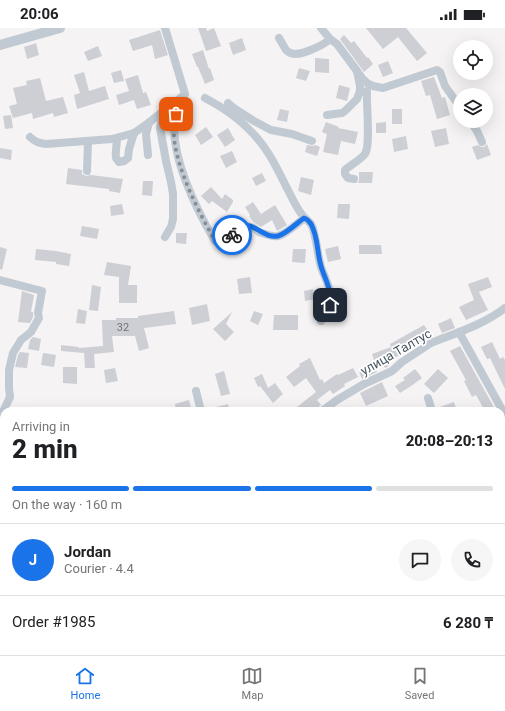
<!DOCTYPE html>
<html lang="en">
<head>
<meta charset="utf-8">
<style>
  body { margin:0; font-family:Roboto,sans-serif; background:#f6f6f6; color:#202124; height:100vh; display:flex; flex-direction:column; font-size:15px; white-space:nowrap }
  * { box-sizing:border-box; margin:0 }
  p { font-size:13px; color:#757577 }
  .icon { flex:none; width:22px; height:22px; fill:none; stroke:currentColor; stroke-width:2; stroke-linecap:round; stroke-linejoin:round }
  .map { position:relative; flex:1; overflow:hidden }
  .sheet { position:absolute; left:0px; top:379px; width:505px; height:248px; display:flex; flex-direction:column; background:#fff; border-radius:12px 12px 0 0; box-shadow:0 4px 16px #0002 }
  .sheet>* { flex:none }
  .controls { position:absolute; left:453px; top:12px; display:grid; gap:8px }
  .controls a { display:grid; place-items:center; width:40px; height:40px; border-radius:50%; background:#fff; box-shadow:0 4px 16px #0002; font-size:20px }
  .pin { position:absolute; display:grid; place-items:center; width:34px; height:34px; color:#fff; margin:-17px; border-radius:8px; box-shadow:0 2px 6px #0006 }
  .courier { position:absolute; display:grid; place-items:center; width:40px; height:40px; margin:-20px; border:3px solid #1a73e8; border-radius:50%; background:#fff; color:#222; box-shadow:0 1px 5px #0007 }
  .head em { font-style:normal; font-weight:800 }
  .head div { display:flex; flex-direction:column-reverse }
  .head { display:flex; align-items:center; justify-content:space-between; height:68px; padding:0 12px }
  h1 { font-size:26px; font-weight:800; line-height:30px }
  .bar { display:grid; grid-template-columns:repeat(4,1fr); gap:6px 4px; align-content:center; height:48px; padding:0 12px }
  .bar i { height:5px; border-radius:3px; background:#e0e0e0 }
  .bar .on { background:#1a73e8 }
  .bar p { grid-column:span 4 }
  .line { display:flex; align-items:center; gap:10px; padding:0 12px; border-top:1px solid #e0e0e0 }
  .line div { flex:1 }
  .round { display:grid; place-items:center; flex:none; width:42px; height:42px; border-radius:21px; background:#f6f6f6 }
  .status { display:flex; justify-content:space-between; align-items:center; height:28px; padding:0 20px; background:#fff; direction:ltr }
  .status svg { height:11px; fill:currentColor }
  .menu { display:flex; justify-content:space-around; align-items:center; height:56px; border-top:1px solid #e0e0e0; background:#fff; font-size:11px; color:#757577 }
  .menu a { display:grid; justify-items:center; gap:2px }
  .menu .on { color:#1a73e8 }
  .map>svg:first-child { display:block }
</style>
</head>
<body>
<div class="status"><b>20:06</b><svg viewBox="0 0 49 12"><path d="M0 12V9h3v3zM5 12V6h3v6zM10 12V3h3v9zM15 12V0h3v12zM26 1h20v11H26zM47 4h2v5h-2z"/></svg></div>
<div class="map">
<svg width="505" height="627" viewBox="0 0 505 627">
  <rect width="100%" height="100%" fill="#f5f3f3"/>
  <g fill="#cdcfd5">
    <path d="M198,0H206L207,3L214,0L221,18L206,23Z"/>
    <path d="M366,0H406L427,25L417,33L398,9L383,21Z"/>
    <path d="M160,2L168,27L155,31L152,17L133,23L129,12Z"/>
    <path d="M344,7L351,15L354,13L367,30L368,29L373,36L364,44L340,11Z"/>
    <path d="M242,10L246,22L233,27L229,15Z"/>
    <path d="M36,15L39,27L27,31L24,19Z"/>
    <path d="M98,18L102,28L88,33L84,24Z"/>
    <path d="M203,22L209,41L210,40L214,52L205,56L198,39H197L192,26Z"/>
    <path d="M315,30L329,31V45L315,44Z"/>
    <path d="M388,33L393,45L383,49L378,37Z"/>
    <path d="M299,40L310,43L306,53L296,50Z"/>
    <path d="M121,42L124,53L114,55L111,45Z"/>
    <path d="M84,44L89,63L105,58L109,71L90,77L77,81L74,67L80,65L74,47Z"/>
    <path d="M138,47L143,65L146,64L151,77L137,81L134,72L119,77L116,67L129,63L125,51Z"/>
    <path d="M434,49L442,70L445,69L450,87L437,91L430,67L426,68L421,53Z"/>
    <path d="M40,50L46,73L63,69L68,85L54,89L53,85L33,91L32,85L13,90L9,78L17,76L13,60L27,57L26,53Z"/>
    <path d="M339,57L350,60L347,73L336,70Z"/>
    <path d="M280,81L289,83L287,94L277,92Z"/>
    <rect x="392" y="81" width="10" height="15"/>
    <path d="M11,87L13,100L5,101L3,88Z"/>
    <path d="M326,94L339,99L338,100L358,104L355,116L341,113L338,127L323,124L327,106L322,104Z"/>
    <path d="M386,94V105H376V95Z"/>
    <path d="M206,99L213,109L201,117L195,107Z"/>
    <path d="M228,100L235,112L225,119L217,107Z"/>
    <path d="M446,100L449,116L435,119L431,103Z"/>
    <path d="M406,108L408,121L394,124L392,111Z"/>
    <path d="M487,116L491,127L477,132L472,119L478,117L481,119H484Z"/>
    <path d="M307,117L313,118L315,117L320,119L317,128L305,124Z"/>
    <path d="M0,120L12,122L11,132L0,130Z"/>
    <path d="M232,123L237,134L226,140L220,128Z"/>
    <path d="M68,140L82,142V146L86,148L91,147L123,151L120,165L109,163V161L66,156Z"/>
    <path d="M359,144H373L372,155H358L359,152Z"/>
    <path d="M262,145L266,153L256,158L252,150Z"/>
    <path d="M301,149L314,152L311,167L298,163Z"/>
    <path d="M143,153H153L152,168L142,167Z"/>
    <path d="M211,159L222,171L225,166L233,172V174L227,184L212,173L209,176L201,168Z"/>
    <path d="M253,174L261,186L275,177L287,197L277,203L272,192L261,199L253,194L249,188L250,187L245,179Z"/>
    <path d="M122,176L124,186L111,188L110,178Z"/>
    <path d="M338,176H350L349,191L337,190Z"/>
    <path d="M82,198L99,201L97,211L80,208Z"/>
    <path d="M176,205H187L186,216L176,215Z"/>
    <path d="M359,217H381L382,226H359Z"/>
    <path d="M338,218L341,231L328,234L325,221Z"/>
    <path d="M0,219L7,221L2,242L0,241Z"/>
    <path d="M36,221L56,223L71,226L69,238L56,236V234L35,232Z"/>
    <path d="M293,221H306L305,235L292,234Z"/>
    <path d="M107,234L131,238L128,257H137V275H119V249L104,247Z"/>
    <path d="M250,249L252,265L239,266L237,251Z"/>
    <path d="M488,249L492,259L479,264L488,282L466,292L459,279L474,272L468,256Z"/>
    <path d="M92,257L101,259L98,283L89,282Z"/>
    <path d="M313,261L315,271L305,273L304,263Z"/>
    <path d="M22,263L34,267L31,284H33V289L30,295L18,294Z"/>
    <path d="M207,276L210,293L192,297L189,280Z"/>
    <path d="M78,281L87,283L85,296L76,295Z"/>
    <path d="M174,283L176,296L144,300L149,320L139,323L135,308H112L114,324L94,326L95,340H85L84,325L61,323V317L79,319V320L103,318L102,292H116V290H138V288Z"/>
    <path d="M254,283L263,286L258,297L250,293Z"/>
    <path d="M232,284L226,296L234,304L225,313L213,301Z"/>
    <path d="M274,287H298V302H273Z"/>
    <path d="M451,290L455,300L442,305L438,296Z"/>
    <path d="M424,297L431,307L406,323V324L388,333L390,338H389L385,340L379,330L374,332L372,326L391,319L390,316Z"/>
    <path d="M33,309L41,311L39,323L28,321L30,312Z"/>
    <path d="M492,314L500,331L503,329L505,332V361L490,330L487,331L481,319Z"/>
    <path d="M460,318L496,383H485L476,367L472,369L464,353L466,352L450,323Z"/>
    <path d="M20,324L29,325L27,340L15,339L18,327Z"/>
    <path d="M43,325L56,327L54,339L41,337Z"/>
    <path d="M310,330L320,352L322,351L324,355L337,346L338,347L353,340L358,349L344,356L345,358L333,366L330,362L317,372L321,377L313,383H292L316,364L306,350L294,359L286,349L300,338L299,336Z"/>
    <path d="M374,337L377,344L362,351L359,344Z"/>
    <path d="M63,339H77V356L63,355Z"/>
    <path d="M115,340L118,353L106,355L104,342Z"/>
    <path d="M415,341L422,350L411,358L400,365L395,358L405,352L403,350Z"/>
    <path d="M438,341L448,350L434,365L424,356Z"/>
    <path d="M224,343L230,366L221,368L215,346Z"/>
    <path d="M262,346L268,360L275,355L283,366L273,375L260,358L258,359L254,350Z"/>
    <path d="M382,354L388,368L366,378L360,365Z"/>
    <path d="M189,372L192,383H176L175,376Z"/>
    <path d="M454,374L457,383H437V380Z"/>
    <path d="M228,376L229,383H209L208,381Z"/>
  </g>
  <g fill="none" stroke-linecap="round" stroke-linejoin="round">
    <g stroke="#c1cad2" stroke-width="8">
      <path d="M165,0L185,66C181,73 177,81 175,89C169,126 196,181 215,213L221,214L245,198C252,198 254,200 259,204C265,206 272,209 278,208C286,206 298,195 304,190"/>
      <path d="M321,0L330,11L337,16L357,43L360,58V63L357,71L345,83L342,85L327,87"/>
      <path d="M279,10L286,22C288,24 291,26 295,26C304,26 324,17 330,11"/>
      <path d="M357,43L362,50L367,55L373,58L383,60L437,42L440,44L445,58L460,79"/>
      <path d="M205,70C230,83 255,103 270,128C278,141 284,155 291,168C294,174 300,185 304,189C307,193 310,193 312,198C317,211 317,226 321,239C324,248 330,259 331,268C332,280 323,284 321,293"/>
      <path d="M228,75L235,81L254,93L271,102L292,106L312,113"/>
      <path d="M470,93L477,103L482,114"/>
      <path d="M30,109C35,114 39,115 46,116L112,111L134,105L147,96L183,68"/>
      <path d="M117,110C117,117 115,123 116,130L119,134L124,133L128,130L129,121L134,105"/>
      <path d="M148,127L146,106L149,95"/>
      <path d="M87,143L88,113"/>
      <path d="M354,151L348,150L345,146V142C351,137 360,132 365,126C371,116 366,76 367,63"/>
      <path d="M165,209L171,199L173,191V166L171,154L166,133L160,100L162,91L165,82"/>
      <path d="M0,252L42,263L38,285L39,290L31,304L21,312L13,325L9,342V360L10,369L0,390"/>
      <path d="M459,304L505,387"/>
      <path d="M196,363L201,383"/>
      <path d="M428,370L432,383"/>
      <path d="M322,383L337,372L364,356L392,343L402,334L431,315C456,305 483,297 505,280"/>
      <path d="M501,450L505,449"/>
      <path d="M0,454L4,458"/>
      <path d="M0,482L4,481"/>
      <path d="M0,581L4,579"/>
      <path d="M501,588L505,585"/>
      <path d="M501,622L503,627"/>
      <path d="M120,623L121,627"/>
      <path d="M166,623L168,627"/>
      <path d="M260,623L261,627"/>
      <path d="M341,623L342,627"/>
      <path d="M418,623L419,627"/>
      <path d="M127,627L145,623"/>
    </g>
    <path stroke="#c1cad2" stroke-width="10" d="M0,17L60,0"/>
  </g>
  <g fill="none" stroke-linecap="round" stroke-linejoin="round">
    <path stroke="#868d94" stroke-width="4" stroke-dasharray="0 7.2" d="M176,86C174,96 173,107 175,117C181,150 199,184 215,213L221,214L232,207"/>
    <path stroke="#1a73e8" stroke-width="5" d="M232,207C236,204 241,200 245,198C254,195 265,211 278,208C286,206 297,195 304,190C307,191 309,193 311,196C318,208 317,225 321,238C325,252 332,261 330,277"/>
  </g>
  <g text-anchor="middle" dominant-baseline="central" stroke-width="3.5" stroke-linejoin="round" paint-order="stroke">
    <g font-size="11" fill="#6b747e">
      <text x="123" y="299">32</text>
    </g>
    <g font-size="13" fill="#4a5661" stroke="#fff">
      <text transform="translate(396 324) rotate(-30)">улица Талтус</text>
    </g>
  </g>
</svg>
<div class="controls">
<a><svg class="icon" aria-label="locate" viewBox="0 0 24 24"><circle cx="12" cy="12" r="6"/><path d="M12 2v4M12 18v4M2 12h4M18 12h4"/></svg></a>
<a><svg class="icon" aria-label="layers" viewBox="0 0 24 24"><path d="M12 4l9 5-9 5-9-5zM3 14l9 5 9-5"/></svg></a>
</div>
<div class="pin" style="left:176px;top:86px;background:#ea580c"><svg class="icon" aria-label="bag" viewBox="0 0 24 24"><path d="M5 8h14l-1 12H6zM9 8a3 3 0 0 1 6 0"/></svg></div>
<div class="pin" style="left:330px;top:277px;background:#1f2937"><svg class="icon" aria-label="home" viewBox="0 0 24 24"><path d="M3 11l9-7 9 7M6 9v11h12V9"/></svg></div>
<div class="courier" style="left:232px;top:207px"><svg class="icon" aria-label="bike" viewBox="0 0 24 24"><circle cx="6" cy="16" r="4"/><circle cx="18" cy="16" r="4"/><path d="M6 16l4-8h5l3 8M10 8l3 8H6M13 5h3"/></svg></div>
<section class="sheet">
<div class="head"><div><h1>2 min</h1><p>Arriving in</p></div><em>20:08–20:13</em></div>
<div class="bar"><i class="on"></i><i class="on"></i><i class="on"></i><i></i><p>On the way · 160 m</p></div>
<div class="line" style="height:72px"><b class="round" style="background:#1a73e8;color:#fff">J</b><div><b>Jordan</b><p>Courier · 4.4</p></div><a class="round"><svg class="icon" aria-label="chat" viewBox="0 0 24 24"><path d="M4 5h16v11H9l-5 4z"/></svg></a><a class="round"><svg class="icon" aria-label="phone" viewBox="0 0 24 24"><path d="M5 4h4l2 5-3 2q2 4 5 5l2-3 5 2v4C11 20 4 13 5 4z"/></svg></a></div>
<div class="line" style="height:52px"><div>Order #1985</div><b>6 280 ₸</b></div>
</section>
</div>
<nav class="menu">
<a class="on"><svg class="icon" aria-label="home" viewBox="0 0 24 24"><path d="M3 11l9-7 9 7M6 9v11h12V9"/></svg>Home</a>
<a><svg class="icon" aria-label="map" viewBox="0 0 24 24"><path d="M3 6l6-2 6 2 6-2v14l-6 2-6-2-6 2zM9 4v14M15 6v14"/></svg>Map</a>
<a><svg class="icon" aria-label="saved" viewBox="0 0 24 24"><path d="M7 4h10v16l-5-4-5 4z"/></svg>Saved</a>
</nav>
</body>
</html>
